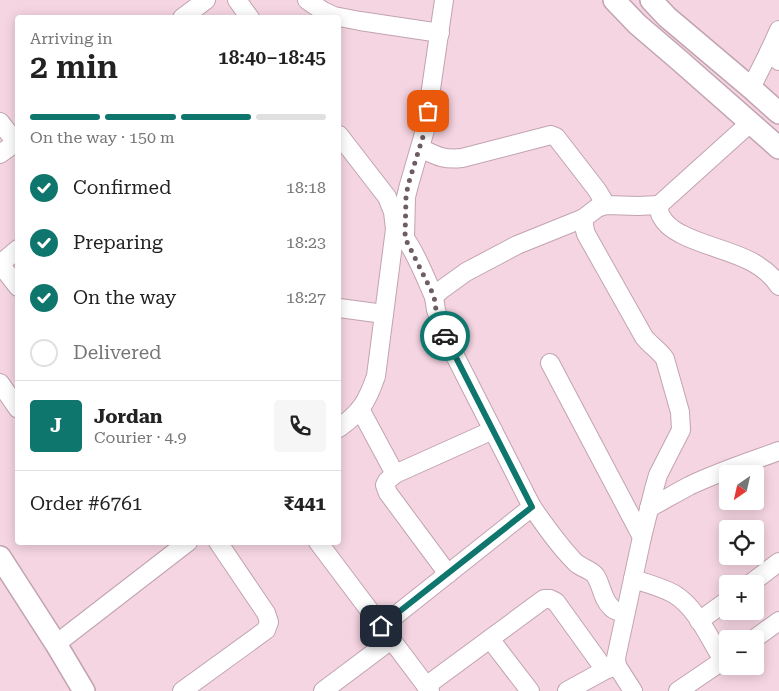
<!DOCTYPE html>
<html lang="en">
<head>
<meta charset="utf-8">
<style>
  body { margin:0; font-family:"Roboto Serif",serif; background:#f6f6f6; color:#222; height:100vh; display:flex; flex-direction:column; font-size:19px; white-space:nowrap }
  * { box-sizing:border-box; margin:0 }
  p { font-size:16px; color:#767676 }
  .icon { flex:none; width:28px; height:28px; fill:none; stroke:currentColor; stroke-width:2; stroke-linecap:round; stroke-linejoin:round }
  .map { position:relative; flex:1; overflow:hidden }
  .panel { position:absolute; left:15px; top:15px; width:326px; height:530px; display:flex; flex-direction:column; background:#fff; border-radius:5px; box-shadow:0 2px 12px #0003 }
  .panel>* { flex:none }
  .needle { width:32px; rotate:214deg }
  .fabs { position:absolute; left:719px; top:465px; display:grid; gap:10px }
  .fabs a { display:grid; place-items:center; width:45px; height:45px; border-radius:5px; background:#fff; box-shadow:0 2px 12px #0003; font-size:25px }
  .pin { position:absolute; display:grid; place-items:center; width:42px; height:42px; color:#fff; margin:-21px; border-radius:10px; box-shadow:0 2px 8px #0006 }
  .courier { position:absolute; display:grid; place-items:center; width:50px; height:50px; margin:-25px; border:4px solid #0f766e; border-radius:50%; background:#fff; color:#222; box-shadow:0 1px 6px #0007 }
  .summary em { font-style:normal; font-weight:600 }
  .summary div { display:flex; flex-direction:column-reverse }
  .summary { display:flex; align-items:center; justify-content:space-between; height:85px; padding:0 15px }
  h1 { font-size:32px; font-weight:600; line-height:38px }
  .bar { display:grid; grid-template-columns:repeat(4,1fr); gap:8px 5px; align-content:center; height:60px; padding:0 15px }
  .bar i { height:6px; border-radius:4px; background:#e0e0e0 }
  .bar .current { background:#0f766e }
  .bar p { grid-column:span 4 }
  .line { display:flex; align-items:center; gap:12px; padding:0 15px; border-top:1px solid #e0e0e0 }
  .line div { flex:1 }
  .round { display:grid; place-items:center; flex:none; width:52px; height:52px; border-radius:5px; background:#f6f6f6 }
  ol { padding:0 15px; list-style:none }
  li { display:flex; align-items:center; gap:15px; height:55px }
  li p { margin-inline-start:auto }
  li .icon { padding:5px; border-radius:50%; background:#0f766e; color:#fff; stroke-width:4 }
  li:last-child { color:#767676 }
  li i { width:28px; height:28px; border:2px solid #e0e0e0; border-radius:50% }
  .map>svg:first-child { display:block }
</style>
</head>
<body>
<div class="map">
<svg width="779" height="691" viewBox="0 0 779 691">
  <rect width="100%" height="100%" fill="#f5d5e2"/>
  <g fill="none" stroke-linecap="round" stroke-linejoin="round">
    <defs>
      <g id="minor">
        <path d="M237,0L250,18"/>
        <path d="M307,0L323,11L334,16L360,21L440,33"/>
        <path d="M182,18L206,0"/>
        <path d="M779,30L769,52L779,61"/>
        <path d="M751,88L769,52"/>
        <path d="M0,122L18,145"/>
        <path d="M339,135L387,197L393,212L395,229L376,376C367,402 361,412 339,428"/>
        <path d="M420,148C437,156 443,160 462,158L551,135L556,137L597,190L606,205"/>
        <path d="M0,154L18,141"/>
        <path d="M659,205L750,123"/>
        <path d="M397,230C410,238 427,281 434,297"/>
        <path d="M405,238L406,197L409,185L425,130L444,0"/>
        <path d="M0,264L18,287"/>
        <path d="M0,264L18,249"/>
        <path d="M339,308L384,314"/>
        <path d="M550,363L642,537"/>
        <path d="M0,383L18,409"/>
        <path d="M360,409L395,474"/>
        <path d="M532,507C546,527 559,546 576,563C582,568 591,570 595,575C602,585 602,599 611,607C614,611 620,612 625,614"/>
        <path d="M649,508C662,501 676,493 689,486C718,472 749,462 779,451"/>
        <path d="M318,542L430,691"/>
        <path d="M448,574L388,493L385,485L387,481L395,474L493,430"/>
        <path d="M633,579C646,583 661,587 674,594C697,608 709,638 723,660"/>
        <path d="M750,584L779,562"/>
        <path d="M699,621L728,600"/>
        <path d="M381,627L532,507L445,336L436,310L434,297L441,290L466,272L517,245L584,218"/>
        <path d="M490,639L530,691"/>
        <path d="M754,639L779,621"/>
        <path d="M56,644L188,542"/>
        <path d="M426,686L544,599H550L556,602L605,670"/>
        <path d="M182,691L266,630L269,622L266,613L218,542"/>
        <path d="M323,691L391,640"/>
        <path d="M567,691L605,670L616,666"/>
        <path d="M633,691L617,666L616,658L642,537L654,489L658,475L681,430L680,412L665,359C659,350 650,345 644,337L586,234L584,226V218L597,208L606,205L638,206L659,205C659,208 659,213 661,216C665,224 673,230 681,234C713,251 758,253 779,286"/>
        <path d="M678,691L728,657"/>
      </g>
      <g id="tertiary">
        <path d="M614,0L637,24L679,60L779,148"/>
        <path d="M651,0L667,17L751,88L779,113"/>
        <path d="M0,557L56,644L84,691"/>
      </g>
    </defs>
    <use href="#minor" stroke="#c2a3b1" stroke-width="20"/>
    <use href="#tertiary" stroke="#c2a3b1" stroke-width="24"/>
    <use href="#minor" stroke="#fff" stroke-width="18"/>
    <use href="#tertiary" stroke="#fff" stroke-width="21"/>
  </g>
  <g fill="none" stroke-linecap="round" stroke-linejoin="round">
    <path stroke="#6f5d65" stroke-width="5" stroke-dasharray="0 9" d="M428,111L425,130L408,185L406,197L405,238L434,296L436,310L445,336"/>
    <path stroke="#0f766e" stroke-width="6" d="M381,626L532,507L445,336"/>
  </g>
</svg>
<div class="fabs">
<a><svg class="needle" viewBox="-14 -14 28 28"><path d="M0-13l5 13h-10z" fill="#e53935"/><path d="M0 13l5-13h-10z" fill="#767676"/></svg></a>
<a><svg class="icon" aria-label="locate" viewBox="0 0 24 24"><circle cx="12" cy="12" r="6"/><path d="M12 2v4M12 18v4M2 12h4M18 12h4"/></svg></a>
<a>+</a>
<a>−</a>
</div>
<div class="pin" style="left:428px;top:111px;background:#ea580c"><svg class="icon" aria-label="bag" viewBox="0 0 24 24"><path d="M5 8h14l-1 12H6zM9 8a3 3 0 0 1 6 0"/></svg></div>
<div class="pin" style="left:381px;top:626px;background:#1f2937"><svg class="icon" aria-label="home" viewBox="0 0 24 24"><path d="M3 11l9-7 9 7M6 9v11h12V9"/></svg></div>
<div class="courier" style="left:445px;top:336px"><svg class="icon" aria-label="car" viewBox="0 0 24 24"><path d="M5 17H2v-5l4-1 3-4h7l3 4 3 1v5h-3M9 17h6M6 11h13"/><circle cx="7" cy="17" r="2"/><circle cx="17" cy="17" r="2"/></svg></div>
<section class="panel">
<div class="summary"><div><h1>2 min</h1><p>Arriving in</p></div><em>18:40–18:45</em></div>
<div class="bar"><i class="current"></i><i class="current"></i><i class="current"></i><i></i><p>On the way · 150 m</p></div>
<ol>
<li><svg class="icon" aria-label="check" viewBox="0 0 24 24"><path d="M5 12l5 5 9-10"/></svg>Confirmed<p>18:18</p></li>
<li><svg class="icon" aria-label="check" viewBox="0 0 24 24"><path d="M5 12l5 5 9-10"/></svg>Preparing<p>18:23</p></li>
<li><svg class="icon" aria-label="check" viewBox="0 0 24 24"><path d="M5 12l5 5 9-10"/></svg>On the way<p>18:27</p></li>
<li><i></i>Delivered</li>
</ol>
<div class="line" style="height:90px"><b class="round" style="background:#0f766e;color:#fff">J</b><div><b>Jordan</b><p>Courier · 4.9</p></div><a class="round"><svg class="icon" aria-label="phone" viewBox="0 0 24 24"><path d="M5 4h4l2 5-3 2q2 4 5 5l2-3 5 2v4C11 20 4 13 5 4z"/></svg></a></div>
<div class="line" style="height:65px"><div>Order #6761</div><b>₹441</b></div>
</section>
</div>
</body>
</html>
